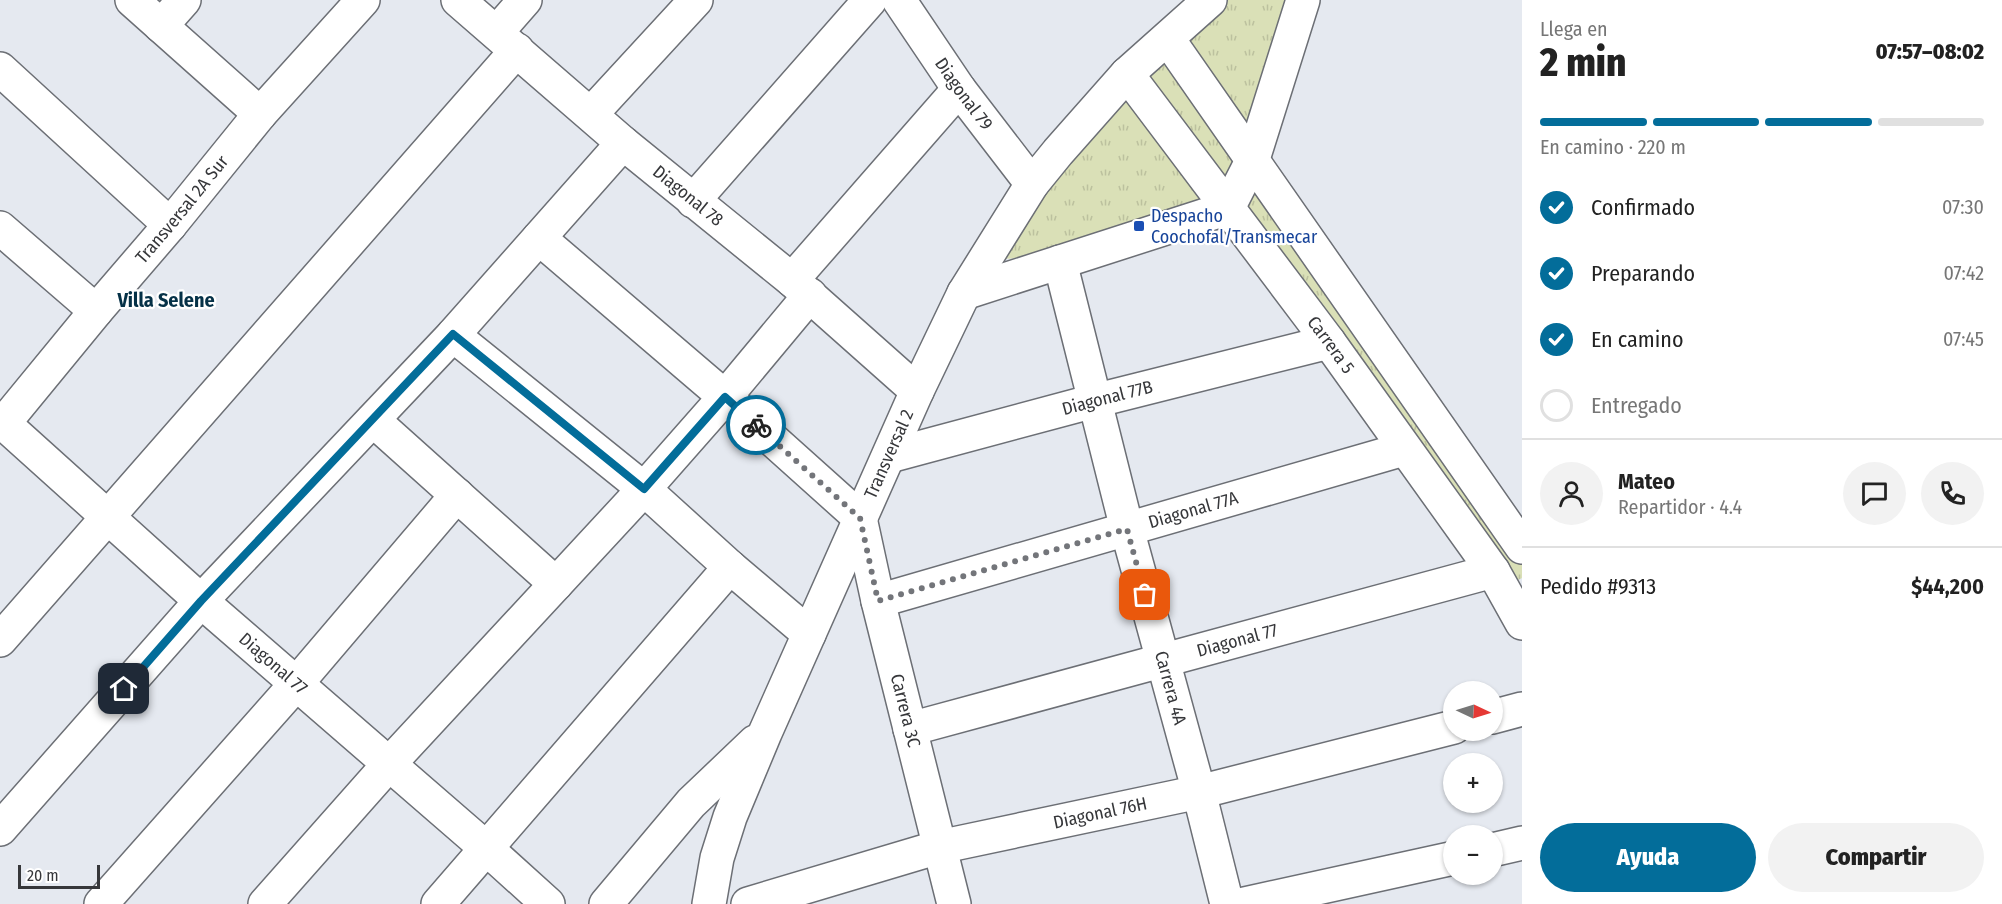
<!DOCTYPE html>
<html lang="es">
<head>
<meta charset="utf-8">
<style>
  body { margin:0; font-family:"Fira Sans Condensed",sans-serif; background:#f2f2f2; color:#222; height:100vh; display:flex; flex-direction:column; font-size:22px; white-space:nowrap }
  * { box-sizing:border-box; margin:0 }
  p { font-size:20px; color:#767676 }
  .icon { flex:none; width:33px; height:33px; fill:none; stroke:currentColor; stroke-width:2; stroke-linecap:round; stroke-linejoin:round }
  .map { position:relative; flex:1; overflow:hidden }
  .drawer { display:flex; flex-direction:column; background:#fff; width:480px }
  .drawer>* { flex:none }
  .needle { width:39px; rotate:94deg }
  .controls { position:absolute; left:1443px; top:681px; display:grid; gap:12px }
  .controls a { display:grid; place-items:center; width:60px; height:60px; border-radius:50%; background:#fff; box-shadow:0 2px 4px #0004; font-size:30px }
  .scale { position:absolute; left:18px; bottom:15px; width:82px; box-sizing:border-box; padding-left:6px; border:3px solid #36373a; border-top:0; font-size:16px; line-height:21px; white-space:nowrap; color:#36373a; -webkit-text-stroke:4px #fff; paint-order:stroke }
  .pin { position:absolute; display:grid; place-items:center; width:51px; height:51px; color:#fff; margin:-26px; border-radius:12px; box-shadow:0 3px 9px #0006 }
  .courier { position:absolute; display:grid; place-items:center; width:60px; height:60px; margin:-30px; border:4px solid #036d9a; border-radius:50%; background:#fff; color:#222; box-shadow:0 2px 8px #0007 }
  .summary em { font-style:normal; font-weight:800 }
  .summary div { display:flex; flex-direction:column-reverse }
  .summary { display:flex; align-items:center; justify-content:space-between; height:102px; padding:0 18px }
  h1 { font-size:39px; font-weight:800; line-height:45px }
  .bar { display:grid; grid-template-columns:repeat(4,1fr); gap:9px 6px; align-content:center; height:72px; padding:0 18px }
  .bar i { height:8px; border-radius:4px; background:#e0e0e0 }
  .bar .current { background:#036d9a }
  .bar p { grid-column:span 4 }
  .line { display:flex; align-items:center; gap:15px; padding:0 18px; border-top:2px solid #e0e0e0 }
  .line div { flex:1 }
  .round { display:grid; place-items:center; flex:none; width:63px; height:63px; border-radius:32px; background:#f2f2f2 }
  ol { padding:0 18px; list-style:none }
  li { display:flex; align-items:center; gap:18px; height:66px }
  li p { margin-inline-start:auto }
  li .icon { padding:6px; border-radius:50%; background:#036d9a; color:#fff; stroke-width:4 }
  li:last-child { color:#767676 }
  li i { width:33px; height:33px; border:3px solid #e0e0e0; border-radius:50% }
  .button { display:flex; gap:12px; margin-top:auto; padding:12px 18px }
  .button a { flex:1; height:69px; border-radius:36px; background:#036d9a; color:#fff; font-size:24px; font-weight:800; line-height:69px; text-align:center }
  .button a+a { background:#f2f2f2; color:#222 }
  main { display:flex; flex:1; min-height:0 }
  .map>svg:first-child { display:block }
</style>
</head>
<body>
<main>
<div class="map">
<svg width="1522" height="904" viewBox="0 0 1522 904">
  <defs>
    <pattern id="grass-tufts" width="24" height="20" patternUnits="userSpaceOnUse" patternTransform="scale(1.5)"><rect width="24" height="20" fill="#dae0b7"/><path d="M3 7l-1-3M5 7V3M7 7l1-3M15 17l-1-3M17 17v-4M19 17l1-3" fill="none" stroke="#bcc19e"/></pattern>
  </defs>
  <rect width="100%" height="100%" fill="#e5e9f0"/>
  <g fill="url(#grass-tufts)">
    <path d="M1218,0H1294L1249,133L1184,39Z"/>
    <path d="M1169,55L1240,157L1223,187L1142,80Z"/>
    <path d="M1127,92L1208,210L1186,208L1058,245L1021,258L1001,259L1008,240Z"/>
    <path d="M1260,183L1522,562V578L1510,584L1240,213Z"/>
  </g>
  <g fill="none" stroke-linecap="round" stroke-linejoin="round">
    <defs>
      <g id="minor">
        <path d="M132,0L260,114"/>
        <path id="s1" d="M458,0L623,143L792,280L917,391"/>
        <path id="s2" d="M899,0L959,89L1032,184"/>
        <path d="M161,26L184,0"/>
        <path d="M497,32L525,0"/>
        <path d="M1168,39L1522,547"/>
        <path d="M0,69L170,225"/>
        <path id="s3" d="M1127,74L1329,342L1493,571L1522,623"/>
        <path d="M591,114L696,0"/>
        <path d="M693,201L870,0"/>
        <path d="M0,228L96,311"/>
        <path id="s4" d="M539,238L725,397L860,518L878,601L954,904"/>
        <path id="s5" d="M1060,262L1127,529L1199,792L1227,904"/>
        <path d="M792,280L959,89"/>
        <path d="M964,293L1228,208L1253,159L1303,0"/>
        <path d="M453,335L644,489L730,567L809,634"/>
        <path id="s6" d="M0,420L201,601L486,848L548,904"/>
        <path d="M373,420L556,584"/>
        <path id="s7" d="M4,423L96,311L170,225L260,114L363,0"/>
        <path id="s8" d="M889,456L1094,401L1329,342"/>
        <path id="s9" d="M878,601L1404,449"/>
        <path d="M0,640L517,50"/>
        <path d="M1492,717L1522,709"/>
        <path id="s10" d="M910,729L1493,571"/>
        <path d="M0,829L201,601L453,335L623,143"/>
        <path d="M1492,850L1522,843"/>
        <path d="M101,904L296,684L457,495"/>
        <path d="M265,904L389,764L644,489L725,397L810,295"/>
        <path d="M438,904L730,567"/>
        <path d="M606,904L691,803L755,742"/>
        <path id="s11" d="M709,904L717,858L730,817L765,733L917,391L964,293L1032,184L1058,152L1127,74L1210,0"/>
        <path id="s12" d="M748,904L939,847L1199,792L1454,727"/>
        <path d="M1244,904L1454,858"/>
      </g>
    </defs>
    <use href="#minor" stroke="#6c6f75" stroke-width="36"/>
    <use href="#minor" stroke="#fff" stroke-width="33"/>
  </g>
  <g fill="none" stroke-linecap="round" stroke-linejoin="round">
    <path stroke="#73757a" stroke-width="6" stroke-dasharray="0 10.8" d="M756,425L860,518L878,601L1127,529L1145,595"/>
    <path stroke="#036d9a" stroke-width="8" d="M124,689L201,601L453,334L644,489L725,397L756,425"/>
  </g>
  <rect fill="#1a4fb4" stroke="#fff" stroke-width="2" x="1133" y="220" width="12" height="12" rx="3"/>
  <g text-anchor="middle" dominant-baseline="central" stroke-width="4.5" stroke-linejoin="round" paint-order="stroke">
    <g font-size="18" fill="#36373a" stroke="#fff">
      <text stroke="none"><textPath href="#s2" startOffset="114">Diagonal 79</textPath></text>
      <text stroke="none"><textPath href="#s1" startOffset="302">Diagonal 78</textPath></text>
      <text stroke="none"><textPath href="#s7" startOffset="278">Transversal 2A Sur</textPath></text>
      <text stroke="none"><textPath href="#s3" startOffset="339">Carrera 5</textPath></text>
      <text stroke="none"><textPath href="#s8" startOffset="226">Diagonal 77B</textPath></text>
      <text stroke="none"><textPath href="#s11" startOffset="486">Transversal 2</textPath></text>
      <text stroke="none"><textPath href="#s9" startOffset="328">Diagonal 77A</textPath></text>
      <text stroke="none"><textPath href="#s10" startOffset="339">Diagonal 77</textPath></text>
      <text stroke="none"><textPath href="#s6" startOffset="366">Diagonal 77</textPath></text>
      <text stroke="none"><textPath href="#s5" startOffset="440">Carrera 4A</textPath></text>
      <text stroke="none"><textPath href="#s4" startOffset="624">Carrera 3C</textPath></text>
      <text stroke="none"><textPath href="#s12" startOffset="364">Diagonal 76H</textPath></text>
    </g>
    <g font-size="18" fill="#164399" stroke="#fff" text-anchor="start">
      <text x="1151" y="216">Despacho<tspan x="1151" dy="21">Coochofal/Transmecar</tspan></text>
    </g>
    <g font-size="20" font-weight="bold" fill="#053147" stroke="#fff">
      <text x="166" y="300">Villa Selene</text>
    </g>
  </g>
</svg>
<div class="controls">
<a><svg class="needle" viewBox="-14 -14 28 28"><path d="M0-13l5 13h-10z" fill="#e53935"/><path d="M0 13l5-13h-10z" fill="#767676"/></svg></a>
<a>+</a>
<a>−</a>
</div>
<div class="scale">20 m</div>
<div class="pin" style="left:1145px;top:595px;background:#ea580c"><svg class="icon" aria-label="bag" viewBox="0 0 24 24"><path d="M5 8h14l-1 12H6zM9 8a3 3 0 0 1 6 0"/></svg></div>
<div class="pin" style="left:124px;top:689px;background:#1f2937"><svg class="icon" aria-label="home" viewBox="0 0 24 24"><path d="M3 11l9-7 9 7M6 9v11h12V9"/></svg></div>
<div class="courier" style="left:756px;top:425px"><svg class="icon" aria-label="bike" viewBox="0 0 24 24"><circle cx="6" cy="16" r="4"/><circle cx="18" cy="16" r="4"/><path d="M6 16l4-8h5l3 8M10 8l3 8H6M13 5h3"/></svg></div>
</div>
<section class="drawer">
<div class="summary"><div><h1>2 min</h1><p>Llega en</p></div><em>07:57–08:02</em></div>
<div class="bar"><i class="current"></i><i class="current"></i><i class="current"></i><i></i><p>En camino · 220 m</p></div>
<ol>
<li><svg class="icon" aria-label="check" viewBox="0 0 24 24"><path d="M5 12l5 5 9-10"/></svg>Confirmado<p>07:30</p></li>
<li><svg class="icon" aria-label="check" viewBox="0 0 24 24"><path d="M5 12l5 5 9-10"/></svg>Preparando<p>07:42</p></li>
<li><svg class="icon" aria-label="check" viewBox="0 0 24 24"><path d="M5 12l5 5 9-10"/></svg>En camino<p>07:45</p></li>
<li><i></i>Entregado</li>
</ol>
<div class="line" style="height:108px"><a class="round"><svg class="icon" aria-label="person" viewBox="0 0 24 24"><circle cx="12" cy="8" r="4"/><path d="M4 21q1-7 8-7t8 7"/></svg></a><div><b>Mateo</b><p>Repartidor · 4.4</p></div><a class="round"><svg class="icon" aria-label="chat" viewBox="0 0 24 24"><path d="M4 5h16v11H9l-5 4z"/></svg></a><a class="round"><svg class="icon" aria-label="phone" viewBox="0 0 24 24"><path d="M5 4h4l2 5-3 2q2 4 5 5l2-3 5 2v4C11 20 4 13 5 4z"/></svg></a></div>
<div class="line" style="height:78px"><div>Pedido #9313</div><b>$44,200</b></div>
<div class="button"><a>Ayuda</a><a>Compartir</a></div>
</section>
</main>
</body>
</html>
